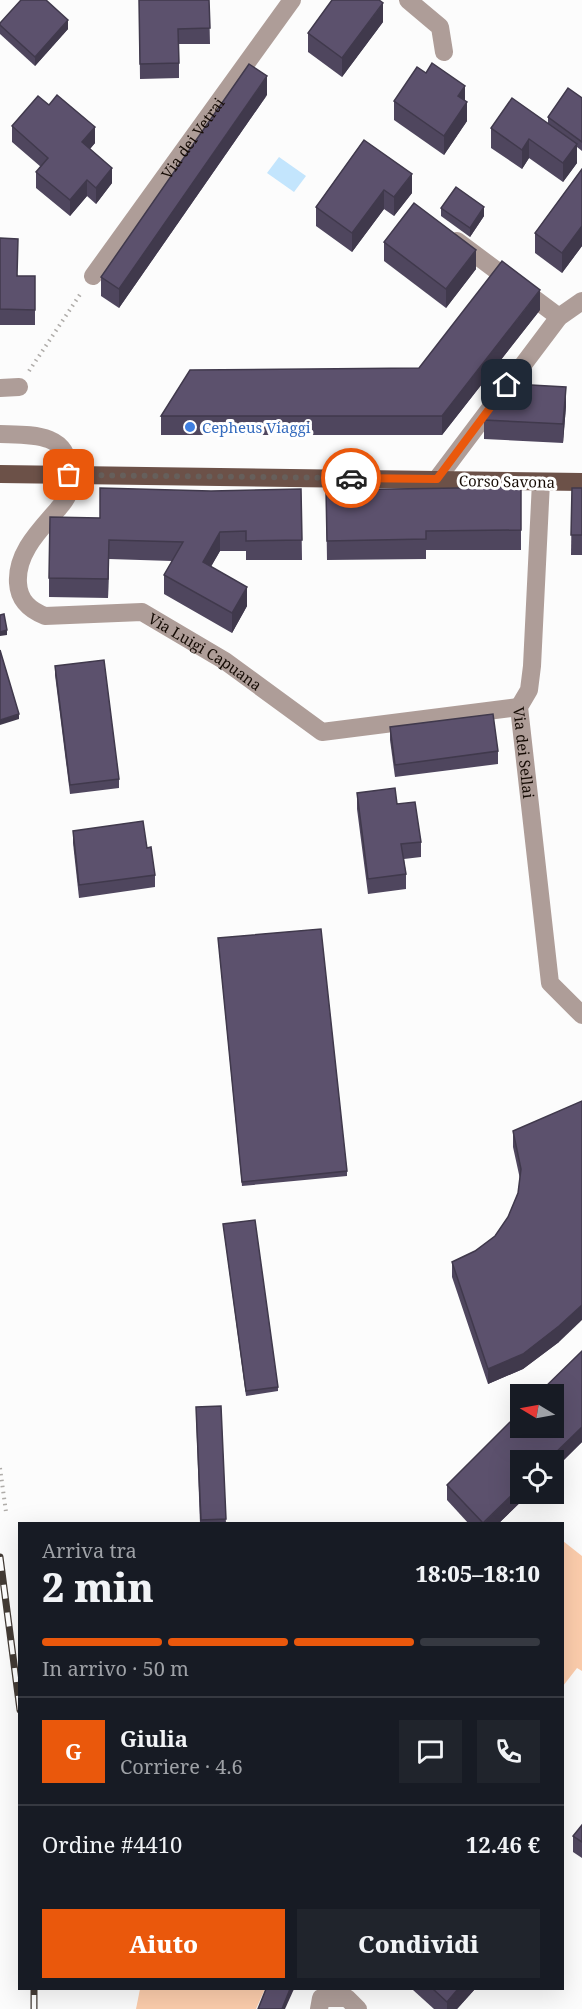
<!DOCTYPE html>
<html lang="it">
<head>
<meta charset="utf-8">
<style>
  body { margin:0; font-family:"Noto Serif",serif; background:#20242c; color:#f1f3f6; height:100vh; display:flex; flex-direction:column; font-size:22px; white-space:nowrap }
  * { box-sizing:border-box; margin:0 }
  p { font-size:20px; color:#9ea1a6 }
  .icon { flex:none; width:33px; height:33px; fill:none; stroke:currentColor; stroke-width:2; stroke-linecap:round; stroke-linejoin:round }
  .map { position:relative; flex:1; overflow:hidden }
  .details { position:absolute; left:18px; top:1522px; width:546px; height:468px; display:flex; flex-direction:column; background:#171b24; border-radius:0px; box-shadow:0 6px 24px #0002 }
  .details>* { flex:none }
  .needle { width:39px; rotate:280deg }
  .buttons { position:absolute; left:510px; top:1384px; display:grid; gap:12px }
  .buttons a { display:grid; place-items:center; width:54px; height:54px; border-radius:0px; background:#171b24; box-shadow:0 6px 24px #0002; font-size:30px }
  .pin { position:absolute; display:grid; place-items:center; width:51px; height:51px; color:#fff; margin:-26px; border-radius:12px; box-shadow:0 3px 9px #0006 }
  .courier { position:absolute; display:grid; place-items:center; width:60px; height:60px; margin:-30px; border:4px solid #ea580c; border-radius:50%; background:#fff; color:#222; box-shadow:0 2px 8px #0007 }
  .headline em { font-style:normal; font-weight:800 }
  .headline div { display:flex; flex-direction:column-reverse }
  .headline { display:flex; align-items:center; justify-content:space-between; height:102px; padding:0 24px }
  h1 { font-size:39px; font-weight:800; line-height:45px }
  .bar { display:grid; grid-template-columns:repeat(4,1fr); gap:9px 6px; align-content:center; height:72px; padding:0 24px }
  .bar i { height:8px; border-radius:4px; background:#363941 }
  .bar .current { background:#ea580c }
  .bar p { grid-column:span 4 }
  .line { display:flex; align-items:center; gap:15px; padding:0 24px; border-top:2px solid #363941 }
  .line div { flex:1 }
  .round { display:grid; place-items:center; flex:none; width:63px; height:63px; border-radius:0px; background:#20242c }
  .cta { display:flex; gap:12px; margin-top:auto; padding:12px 24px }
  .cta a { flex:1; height:69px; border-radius:0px; background:#ea580c; color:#fff; font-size:24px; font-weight:800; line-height:69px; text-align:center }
  .cta a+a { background:#20242c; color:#f1f3f6 }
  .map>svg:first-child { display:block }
</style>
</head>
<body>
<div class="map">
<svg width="582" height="2009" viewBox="0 0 582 2009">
  <rect width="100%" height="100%" fill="#fcfcfc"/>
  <g fill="#fccdac">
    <path d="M563,1541L582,1556V1671L577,1668L563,1686Z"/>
    <path d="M140,1989H265L256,2009H136Z"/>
  </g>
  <path fill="#c3e5fd" d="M279,157L306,176L294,192L267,173Z"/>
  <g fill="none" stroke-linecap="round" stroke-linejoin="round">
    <g stroke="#afaca9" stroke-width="4" stroke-dasharray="1.5 4.5" stroke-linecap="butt">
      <path d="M29,371L81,293"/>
      <path d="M0,1468L6,1512"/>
    </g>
    <g stroke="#ae9d98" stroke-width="18">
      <path d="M408,0L440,27L444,52"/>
      <path d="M457,241L559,317"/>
      <path id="s1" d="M93,276L292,0"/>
      <path d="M0,388L19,387"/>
      <path id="s2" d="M0,434C31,435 68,432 69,471C70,478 70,488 68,494C67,499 61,505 58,509C40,530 16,553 18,583C19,601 30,610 45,616L142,612L225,661L322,732L519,707"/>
      <path d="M437,479L559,317L582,301"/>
      <path id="s3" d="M541,482L532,666L529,690L519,707L550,983L582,1015"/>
      <path d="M319,2009L321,1998H347L358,2009"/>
    </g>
    <path stroke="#6c5148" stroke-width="18" d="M0,474L582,482"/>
    <defs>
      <g id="rail">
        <path d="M0,1557L20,1710"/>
        <path d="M34,2009V1989"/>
      </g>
    </defs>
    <use href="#rail" stroke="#433b35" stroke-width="7"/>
    <use href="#rail" stroke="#fff" stroke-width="4.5" stroke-dasharray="14" stroke-linecap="butt"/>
  </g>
  <g fill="#4f465e">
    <path d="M139,0H209L210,44H179V78L140,79Z"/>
    <path d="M383,22L342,77L308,52V33Z"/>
    <path d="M0,23L68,29L35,66L0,34Z"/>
    <path d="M267,95L119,308L101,296V277Z"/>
    <path d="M582,98V151L577,147V163L563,182L529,158L522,169L491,148V128L548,123V117Z"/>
    <path d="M394,101H465L467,121L444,155L394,120Z"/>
    <path d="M12,126L95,143L90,149L112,183L96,204L87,196L70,216L36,188V172L41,167L12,142Z"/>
    <path d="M364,140L412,193L394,216L384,209L352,252L316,226V207Z"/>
    <path d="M582,169V246L562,273L535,253V233Z"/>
    <path d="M441,208L484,216L470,237L441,216Z"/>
    <path d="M0,238L18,276H35V325H0Z"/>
    <path d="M384,242L476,269L446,308L384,261Z"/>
    <path d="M540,310L442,435H161V416L419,368Z"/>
    <path d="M566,406L563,443L484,439V420Z"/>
    <path d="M521,487V550H426V559L327,560L326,490Z"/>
    <path d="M572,488H582V555H571Z"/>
    <path d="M301,489L302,560H246V551H220L211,566L247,606L232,633L164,594V575L172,561L109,559L108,598L49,597V578L100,518Z"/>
    <path d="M55,666L119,779V788L70,794L55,675Z"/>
    <path d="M390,727L498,751V764L395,777L390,740Z"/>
    <path d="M357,793L397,804L421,842V857L404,859L406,874V889L368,894L357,809Z"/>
    <path d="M73,831L147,848L155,875V887L79,898L73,843Z"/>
    <path d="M218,938L347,1171V1176L242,1186Z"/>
    <path d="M513,1131L559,1342L523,1369L488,1384L452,1277V1262L475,1251L495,1236L508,1217L518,1193L520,1179L513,1147Z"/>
    <path d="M223,1224L278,1387V1391L246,1396Z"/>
    <path d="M582,1351V1442L498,1524H469L447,1500V1485Z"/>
    <path d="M221,1406L226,1524H200L196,1416Z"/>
    <path d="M582,1825V1858L573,1852V1836Z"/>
    <path d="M413,1989H475L457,2009H434L413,1990Z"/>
  </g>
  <g fill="#40394c">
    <path d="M383,3V22L342,77V58Z"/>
    <path d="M68,20V29L35,66V57Z"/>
    <path d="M267,76V95L119,308V289Z"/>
    <path d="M465,86V105L458,96Z"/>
    <path d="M467,102V121L444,155V136Z"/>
    <path d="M95,127V143L82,158V142Z"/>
    <path d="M529,139V158L522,169V150Z"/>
    <path d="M577,144V163L563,182V163Z"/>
    <path d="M112,168V183L96,204V188Z"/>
    <path d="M412,174V193L394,216V197Z"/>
    <path d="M87,180V196L70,216V200Z"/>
    <path d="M384,190V209L352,252V233Z"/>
    <path d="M484,207V216L470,237V228Z"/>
    <path d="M582,226V246L562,273V253Z"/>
    <path d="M476,250V269L446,308V289Z"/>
    <path d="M540,290V310L442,435V416Z"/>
    <path d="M566,387V406L563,443V424Z"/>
    <path d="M220,532V551L203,581V562Z"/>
    <path d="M109,540V559L108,598V579Z"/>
    <path d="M247,587V606L232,633V613Z"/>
    <path d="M7,630V635L0,636V632Z"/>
    <path d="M19,714V719L0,725V720Z"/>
    <path d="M582,1305V1320L559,1342L523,1369L488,1384V1369Z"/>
    <path d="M582,1427V1442L554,1470V1461H547Z"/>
    <path d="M520,1487V1494H529L498,1524H483Z"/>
    <path d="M290,1989H294L285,2009H282Z"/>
    <path d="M458,1989H475L457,2009H447V2002Z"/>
  </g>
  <g fill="#5c516d" stroke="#40394c" stroke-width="1.5">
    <path d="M21,0H46L68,20L35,57L0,25V23Z"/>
    <path d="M139,0H209L210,28L178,29L179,63L140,64Z"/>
    <path d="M332,0H379L383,3L342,58L308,33Z"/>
    <path d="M432,63L465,86L458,96L467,102L444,136L394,101L417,67L426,73Z"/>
    <path d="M249,64L267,76L119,289L101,277Z"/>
    <path d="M568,88L582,98V142L548,117Z"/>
    <path d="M57,95L95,127L82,142L112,168L96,188L87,180L70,200L36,172L48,158L12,126L38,96L49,105Z"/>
    <path d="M512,98L577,144L563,163L529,139L522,150L491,128Z"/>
    <path d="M364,140L412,174L394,197L384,190L352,233L316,207Z"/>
    <path d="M582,169V226L562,253L535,233Z"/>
    <path d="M456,187L484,207L470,228L441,208Z"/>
    <path d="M414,203L476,250L446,289L384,242Z"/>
    <path d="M0,238L18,239L17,276H35V310L0,309Z"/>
    <path d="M502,261L540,290L442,416H161L190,370L419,368Z"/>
    <path d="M513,384L566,387L563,424L484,420Z"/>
    <path d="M521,487V530L426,531V539L327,541L326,490Z"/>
    <path d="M100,488L211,491L301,489L302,540L246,541V531L220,532L203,562L247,587L232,613L164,575L183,542L109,540L108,579L49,578L50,517L100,518Z"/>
    <path d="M572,488H582V535H571Z"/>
    <path d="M4,614L7,630L0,632V615Z"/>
    <path d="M0,650L19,714L0,720Z"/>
    <path d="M104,660L119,779L70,785L55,666Z"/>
    <path d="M493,714L498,751L395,765L390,727Z"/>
    <path d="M395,788L397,804L415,802L421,842L401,844L406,874L368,879L357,793Z"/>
    <path d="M143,821L147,848L151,847L155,875L79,885L73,831Z"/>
    <path d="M321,929L347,1171L242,1182L218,938Z"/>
    <path d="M582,1101V1305L559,1326L523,1354L488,1369L452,1262L475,1251L495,1236L508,1217L518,1193L521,1169L513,1131Z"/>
    <path d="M255,1220L278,1387L246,1391L223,1224Z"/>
    <path d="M582,1351V1427L547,1461H520V1487L483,1523L447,1485L520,1412V1428H554V1395H537Z"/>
    <path d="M221,1406L226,1519L201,1520L196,1407Z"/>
    <path d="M582,1825V1842L573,1836Z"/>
    <path d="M266,1989H290L282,2009H258Z"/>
    <path d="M433,1989H458L447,2002Z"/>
  </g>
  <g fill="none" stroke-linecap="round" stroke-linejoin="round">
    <path stroke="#665f5b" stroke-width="6" stroke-dasharray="0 10.8" d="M69,475L351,478"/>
    <path stroke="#ea580c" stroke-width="8" d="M351,478L437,479L507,385"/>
  </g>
  <circle fill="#3f7fe0" stroke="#fff" stroke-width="2" cx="190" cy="427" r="6"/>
  <g text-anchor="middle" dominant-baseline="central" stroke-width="6" stroke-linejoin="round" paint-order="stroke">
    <g font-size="15" fill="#150b04" stroke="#fff">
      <text stroke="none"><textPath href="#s1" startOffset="170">Via dei Vetrai</textPath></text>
      <text transform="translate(507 481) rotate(1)">Corso Savona</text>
      <text stroke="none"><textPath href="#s2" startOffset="434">Via Luigi Capuana</textPath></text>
      <text stroke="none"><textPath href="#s3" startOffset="274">Via dei Sellai</textPath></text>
    </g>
    <g font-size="15" fill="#366cbe" stroke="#fff" text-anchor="start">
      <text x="202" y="427">Cepheus Viaggi</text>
    </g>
  </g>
</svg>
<div class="buttons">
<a><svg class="needle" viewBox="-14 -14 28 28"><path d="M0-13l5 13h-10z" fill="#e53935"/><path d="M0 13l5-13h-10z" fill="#9ea1a6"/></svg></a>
<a><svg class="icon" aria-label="locate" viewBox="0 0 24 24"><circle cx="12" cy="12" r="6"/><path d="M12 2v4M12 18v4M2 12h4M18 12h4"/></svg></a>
</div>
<div class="pin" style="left:69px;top:475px;background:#ea580c"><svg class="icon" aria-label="bag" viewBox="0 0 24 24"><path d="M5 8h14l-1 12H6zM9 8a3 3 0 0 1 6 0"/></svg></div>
<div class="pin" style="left:507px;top:385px;background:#1f2937"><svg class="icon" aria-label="home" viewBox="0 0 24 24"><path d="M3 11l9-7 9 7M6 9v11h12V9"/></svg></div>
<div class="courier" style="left:351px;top:478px"><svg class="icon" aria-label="car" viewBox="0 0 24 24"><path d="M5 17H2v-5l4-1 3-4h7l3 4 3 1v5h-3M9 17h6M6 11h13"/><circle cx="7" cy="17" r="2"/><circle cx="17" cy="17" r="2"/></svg></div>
<section class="details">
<div class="headline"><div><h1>2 min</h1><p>Arriva tra</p></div><em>18:05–18:10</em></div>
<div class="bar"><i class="current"></i><i class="current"></i><i class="current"></i><i></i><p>In arrivo · 50 m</p></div>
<div class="line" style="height:108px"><b class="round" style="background:#ea580c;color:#fff">G</b><div><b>Giulia</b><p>Corriere · 4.6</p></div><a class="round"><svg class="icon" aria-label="chat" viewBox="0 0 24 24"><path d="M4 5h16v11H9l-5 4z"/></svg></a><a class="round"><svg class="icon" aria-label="phone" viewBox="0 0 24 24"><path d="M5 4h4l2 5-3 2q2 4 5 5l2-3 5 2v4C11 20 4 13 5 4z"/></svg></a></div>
<div class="line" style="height:78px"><div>Ordine #4410</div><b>12.46 €</b></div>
<div class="cta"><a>Aiuto</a><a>Condividi</a></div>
</section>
</div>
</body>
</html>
